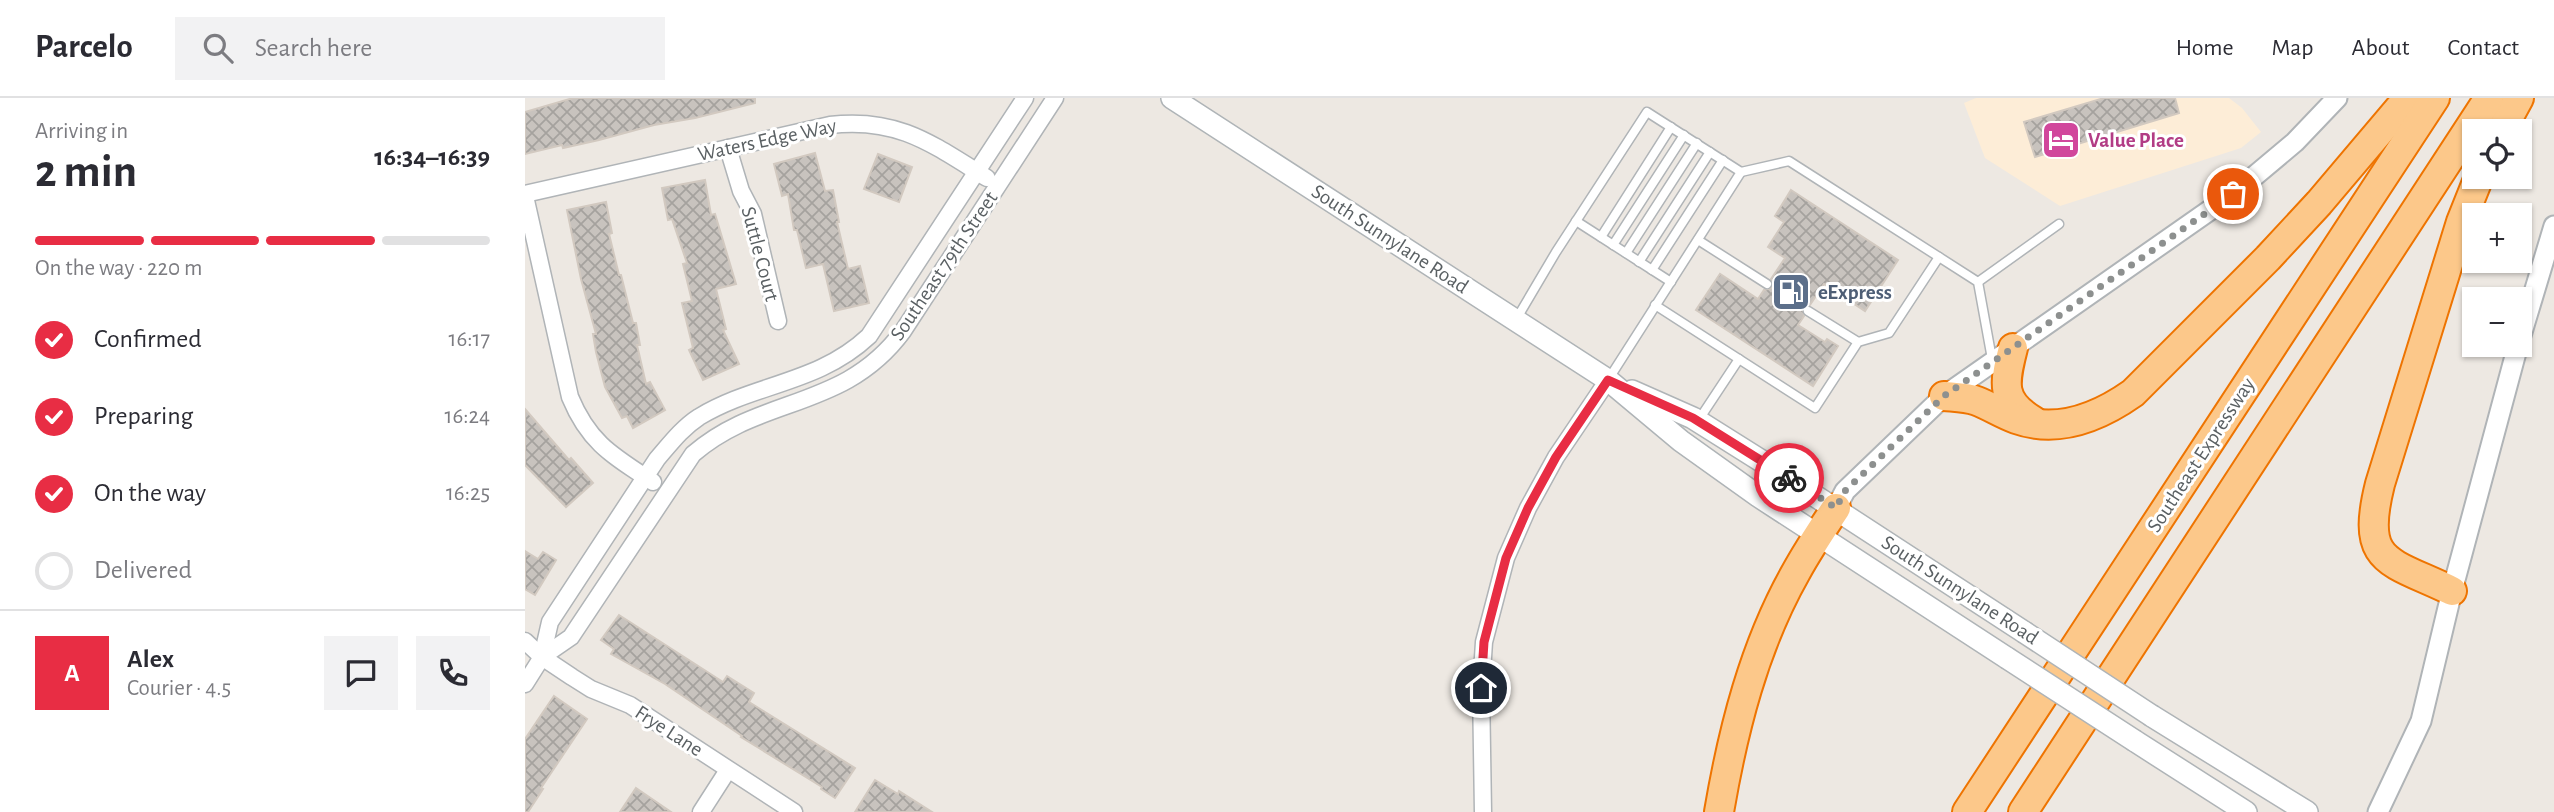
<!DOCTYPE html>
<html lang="en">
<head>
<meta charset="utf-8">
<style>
  body { margin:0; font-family:"Alegreya Sans",sans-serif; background:#f2f2f3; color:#2b2b33; height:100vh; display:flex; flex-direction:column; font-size:26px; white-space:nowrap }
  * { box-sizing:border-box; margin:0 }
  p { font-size:23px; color:#7c7c81 }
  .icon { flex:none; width:38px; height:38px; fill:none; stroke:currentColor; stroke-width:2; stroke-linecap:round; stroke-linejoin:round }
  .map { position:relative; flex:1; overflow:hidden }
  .sheet { display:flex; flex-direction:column; background:#fff; width:525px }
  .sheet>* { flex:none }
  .fabs { position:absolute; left:1937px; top:21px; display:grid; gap:14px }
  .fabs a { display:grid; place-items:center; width:70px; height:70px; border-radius:0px; background:#fff; box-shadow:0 2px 5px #0004; font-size:35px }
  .pin { position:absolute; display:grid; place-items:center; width:60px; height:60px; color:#fff; margin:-30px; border:4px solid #fff; border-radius:50%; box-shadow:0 2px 7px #0007 }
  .courier { position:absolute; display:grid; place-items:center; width:70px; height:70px; margin:-35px; border:5px solid #e82d44; border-radius:50%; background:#fff; color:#222; box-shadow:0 2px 9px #0007 }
  .headline em { font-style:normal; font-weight:600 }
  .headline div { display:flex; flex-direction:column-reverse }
  .headline { display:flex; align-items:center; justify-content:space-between; height:119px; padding:0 35px }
  h1 { font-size:46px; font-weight:600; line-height:52px }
  .bar { display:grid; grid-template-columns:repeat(4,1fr); gap:10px 7px; align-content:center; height:84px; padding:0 35px }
  .bar i { height:9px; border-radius:5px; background:#e1e1e2 }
  .bar .current { background:#e82d44 }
  .bar p { grid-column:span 4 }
  .line { display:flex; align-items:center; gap:18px; padding:0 35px; border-top:2px solid #e1e1e2 }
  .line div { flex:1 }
  .round { display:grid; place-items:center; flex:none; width:74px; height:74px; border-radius:0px; background:#f2f2f3 }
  ol { padding:0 35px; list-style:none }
  li { display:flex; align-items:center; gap:21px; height:77px }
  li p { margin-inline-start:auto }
  li .icon { padding:7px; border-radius:50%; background:#e82d44; color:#fff; stroke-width:4 }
  li:last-child { color:#7c7c81 }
  li i { width:38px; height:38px; border:4px solid #e1e1e2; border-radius:50% }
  header { display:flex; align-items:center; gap:42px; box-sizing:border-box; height:98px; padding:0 35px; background:#fff; border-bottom:2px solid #e1e1e2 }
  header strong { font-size:33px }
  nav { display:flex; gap:38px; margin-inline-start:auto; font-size:24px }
  .search { width:490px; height:63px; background:#f2f2f3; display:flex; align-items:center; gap:18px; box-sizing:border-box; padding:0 24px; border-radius:0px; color:#7c7c81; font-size:26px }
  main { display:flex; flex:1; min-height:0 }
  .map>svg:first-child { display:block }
</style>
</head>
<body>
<header>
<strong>Parcelo</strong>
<div class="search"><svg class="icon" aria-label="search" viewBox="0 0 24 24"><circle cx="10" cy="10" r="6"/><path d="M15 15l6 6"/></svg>Search here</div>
<nav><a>Home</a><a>Map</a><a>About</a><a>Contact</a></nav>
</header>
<main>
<section class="sheet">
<div class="headline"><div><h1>2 min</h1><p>Arriving in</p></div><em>16:34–16:39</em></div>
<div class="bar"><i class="current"></i><i class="current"></i><i class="current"></i><i></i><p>On the way · 220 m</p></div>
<ol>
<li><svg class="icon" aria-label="check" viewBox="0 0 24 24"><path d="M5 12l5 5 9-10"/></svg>Confirmed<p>16:17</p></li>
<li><svg class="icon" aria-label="check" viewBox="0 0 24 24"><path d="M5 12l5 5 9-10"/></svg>Preparing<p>16:24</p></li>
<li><svg class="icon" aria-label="check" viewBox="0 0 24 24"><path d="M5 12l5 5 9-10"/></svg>On the way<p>16:25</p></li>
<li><i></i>Delivered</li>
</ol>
<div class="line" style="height:126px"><b class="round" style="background:#e82d44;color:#fff">A</b><div><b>Alex</b><p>Courier · 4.5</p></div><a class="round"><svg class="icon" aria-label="chat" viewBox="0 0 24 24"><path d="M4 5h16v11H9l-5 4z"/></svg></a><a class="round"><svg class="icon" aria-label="phone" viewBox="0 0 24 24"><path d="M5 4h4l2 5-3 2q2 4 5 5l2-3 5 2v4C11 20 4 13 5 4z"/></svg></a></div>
</section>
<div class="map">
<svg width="2029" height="714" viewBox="0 0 2029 714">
  <defs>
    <pattern id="building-cross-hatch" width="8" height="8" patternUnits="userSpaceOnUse" patternTransform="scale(1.75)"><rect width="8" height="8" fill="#c8c3be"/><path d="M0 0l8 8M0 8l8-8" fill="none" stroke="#a5a29e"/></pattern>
  </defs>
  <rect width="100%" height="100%" fill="#ede8e2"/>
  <path fill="#fdedd7" d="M1451,0H1704L1717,10L1736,34L1716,50L1535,108L1460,60L1439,5Z"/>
  <g fill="url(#building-cross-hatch)" stroke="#d2c9c0" stroke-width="2">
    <path d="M48,0H230V5L170,20L129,27L74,42L38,50L37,47L0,56V14Z"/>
    <path d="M1579,0H1650L1654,15L1510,59L1499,24Z"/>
    <path d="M290,55L300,93L308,92L314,124H312L323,171L335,168L344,205L309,213L298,166L281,170L272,132H269L263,96L257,98L249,66Z"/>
    <path d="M353,56L387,69L374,104L339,91Z"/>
    <path d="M180,82L186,117L190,116L211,186L191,191L201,231L198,232L214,266L178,282L164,252L168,250L157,205L167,203L158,166L162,165L147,121L143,122L137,90Z"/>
    <path d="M1266,92L1373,162L1340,213L1299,186L1285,207L1278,209L1279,218L1273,227L1300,244L1302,241L1313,248L1288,288L1171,212L1195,176L1233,201L1239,192L1247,190L1249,186L1246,181L1260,160L1243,149L1259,124L1250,118Z"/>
    <path d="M81,104L87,135L84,136L94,177H96L108,225H111L115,247H112L121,286L125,284L140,312L108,330L102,318L97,320L80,289L71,254L68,236H71L56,181L42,112Z"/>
    <path d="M0,311L44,362L46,360L68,385L41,409L0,367Z"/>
    <path d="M0,453L13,461L18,454L31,462L10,497L0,491Z"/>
    <path d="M94,517L198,584L202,578L229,595L224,604L330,670L310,700L296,691L297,689L216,639L217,638L140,586L86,556L89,551L76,542Z"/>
    <path d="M29,598L62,621L16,690L18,691L3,714H0V641Z"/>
    <path d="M350,682L373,696L374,693L407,714H330Z"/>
    <path d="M111,690L146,714H95Z"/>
  </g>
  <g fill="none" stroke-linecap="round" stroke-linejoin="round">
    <defs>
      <g id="service">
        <path d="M1216,74L1264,63L1453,184L1467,261"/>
        <path d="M1051,123L1146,184"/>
        <path d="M1076,139L1146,29"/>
        <path d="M1173,142L1242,186"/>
        <path d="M1088,147L1159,37"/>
        <path d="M1101,155L1172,45"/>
        <path d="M1114,164L1185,54"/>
        <path d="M1127,172L1198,62"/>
        <path d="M1453,184L1534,126"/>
        <path d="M1130,207L1290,310L1333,244L1364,235L1414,159"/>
        <path d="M1283,213L1333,244"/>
        <path d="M992,220L1031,154L1122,14L1216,74L1083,282"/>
        <path d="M1173,323L1214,261"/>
      </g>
      <g id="minor">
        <path d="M203,50L216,93L228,116L253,223"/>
        <path d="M0,96L305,27C373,19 407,46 462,80"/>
        <path d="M0,98L45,299C64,345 88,358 128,384"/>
        <path d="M0,543L17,559L47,579L66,591L105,607L269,714"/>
        <path d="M17,559L46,539L168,356C236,297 319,313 378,233L530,0"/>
        <path d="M0,586L17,559L25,524L132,361C145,346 157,330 174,319C230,285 293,286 344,238L500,0"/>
        <path d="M176,714L203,672"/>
        <path d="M958,714L956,590L959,544L981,460L1003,410L1031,359L1083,282"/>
      </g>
      <g id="tertiary">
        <path d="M1995,241L2029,128"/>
        <path d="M1311,410L1320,393L1419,298L1708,96L1770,44L1812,0"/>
        <path d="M1853,714L1896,623L1927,493L1993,247"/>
      </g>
      <g id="secondary">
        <path d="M647,0L1083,282L1156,343L1233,398L1482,560"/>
        <path d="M1107,293L1168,320L1238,364L1499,534"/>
        <path d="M1627,618L1782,714"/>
        <path d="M1610,643L1721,714"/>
      </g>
      <g id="motorway">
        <path d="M1976,33L1994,0"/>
        <path d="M1488,250C1479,285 1475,303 1509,323"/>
        <path d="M1419,298C1430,299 1442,299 1452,303C1465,308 1477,316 1491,321C1533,336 1574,319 1608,295L1743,160L1794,105L1883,0"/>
        <path d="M1927,493C1863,462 1835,466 1855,386L1936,124L1954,79"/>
        <path d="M1194,714C1208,632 1229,548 1271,474C1283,452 1297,431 1311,410"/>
        <path d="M1442,714L1910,0"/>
        <path d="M1498,714L1964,0"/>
      </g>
    </defs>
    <use href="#service" stroke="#b0b4b7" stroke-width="11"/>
    <use href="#minor" stroke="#b0b4b7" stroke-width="19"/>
    <use href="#tertiary" stroke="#b0b4b7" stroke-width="23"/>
    <use href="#secondary" stroke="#afb4b7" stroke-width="24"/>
    <use href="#motorway" stroke="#ee7401" stroke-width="32"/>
    <use href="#service" stroke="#fff" stroke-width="8"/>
    <use href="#minor" stroke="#fff" stroke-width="16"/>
    <use href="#tertiary" stroke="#fff" stroke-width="19"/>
    <use href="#secondary" stroke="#fff" stroke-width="21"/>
    <use href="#motorway" stroke="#fcc88a" stroke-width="28"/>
    <defs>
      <g id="secondary-bridge">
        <path d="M1499,534L1627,618"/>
        <path d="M1482,560L1610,643"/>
      </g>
    </defs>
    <use href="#secondary-bridge" stroke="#afb4b7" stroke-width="24" stroke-linecap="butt"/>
    <use href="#secondary-bridge" stroke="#fff" stroke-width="21"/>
  </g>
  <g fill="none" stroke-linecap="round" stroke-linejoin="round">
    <path stroke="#8d908f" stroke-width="7" stroke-dasharray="0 12.6" d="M1264,380L1311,410L1320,393L1419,298L1708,96"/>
    <path stroke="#e82d44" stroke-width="9" d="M956,590L959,544L981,460L1003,410L1031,359L1083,282L1168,320L1264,380"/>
  </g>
  <defs>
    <symbol id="hotel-square" viewBox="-11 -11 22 22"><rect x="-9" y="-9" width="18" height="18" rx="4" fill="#d1479c" stroke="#fff"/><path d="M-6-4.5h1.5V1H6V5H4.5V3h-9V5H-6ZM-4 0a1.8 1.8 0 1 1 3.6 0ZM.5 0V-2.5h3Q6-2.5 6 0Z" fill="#fff"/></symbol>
    <symbol id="fuel-square" viewBox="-11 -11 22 22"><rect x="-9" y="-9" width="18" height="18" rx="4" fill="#5c6f8a" stroke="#fff"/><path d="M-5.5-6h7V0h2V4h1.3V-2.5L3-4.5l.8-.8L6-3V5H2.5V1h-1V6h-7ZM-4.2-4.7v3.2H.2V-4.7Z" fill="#fff"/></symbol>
  </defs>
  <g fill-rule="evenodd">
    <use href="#hotel-square" x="1514" y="20" width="44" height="44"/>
    <use href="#fuel-square" x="1244" y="172" width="44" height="44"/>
  </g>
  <g text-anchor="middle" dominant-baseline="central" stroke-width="6" stroke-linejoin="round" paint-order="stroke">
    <g font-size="21" fill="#5a6063" stroke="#fff">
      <text transform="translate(242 42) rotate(-12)">Waters Edge Way</text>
      <text transform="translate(865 141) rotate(33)">South Sunnylane Road</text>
      <text transform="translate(235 156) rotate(75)">Suttle Court</text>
      <text transform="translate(419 168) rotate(-56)">Southeast 79th Street</text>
      <text transform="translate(1676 357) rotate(-57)">Southeast Expressway</text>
      <text transform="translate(1435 492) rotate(33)">South Sunnylane Road</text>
      <text transform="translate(144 633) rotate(33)">Frye Lane</text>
    </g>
    <g font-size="21" font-weight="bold" fill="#b23c85" stroke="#fff" text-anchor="start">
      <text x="1563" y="42">Value Place</text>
    </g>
    <g font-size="21" font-weight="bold" fill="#4e5e75" stroke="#fff" text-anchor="start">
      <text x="1293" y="194">eExpress</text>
    </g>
  </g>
</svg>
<div class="fabs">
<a><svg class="icon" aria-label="locate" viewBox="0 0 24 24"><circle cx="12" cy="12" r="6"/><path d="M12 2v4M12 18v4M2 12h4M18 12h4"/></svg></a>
<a>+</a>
<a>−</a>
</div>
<div class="pin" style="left:1708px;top:96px;background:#ea580c"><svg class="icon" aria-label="bag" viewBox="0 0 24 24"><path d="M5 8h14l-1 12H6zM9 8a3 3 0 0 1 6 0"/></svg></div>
<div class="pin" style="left:956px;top:590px;background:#1f2937"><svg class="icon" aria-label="home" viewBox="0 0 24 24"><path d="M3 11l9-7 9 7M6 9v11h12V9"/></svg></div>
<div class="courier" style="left:1264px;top:380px"><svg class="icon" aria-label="bike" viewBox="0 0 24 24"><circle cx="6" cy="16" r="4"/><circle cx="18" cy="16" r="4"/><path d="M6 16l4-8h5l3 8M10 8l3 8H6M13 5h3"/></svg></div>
</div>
</main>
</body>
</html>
